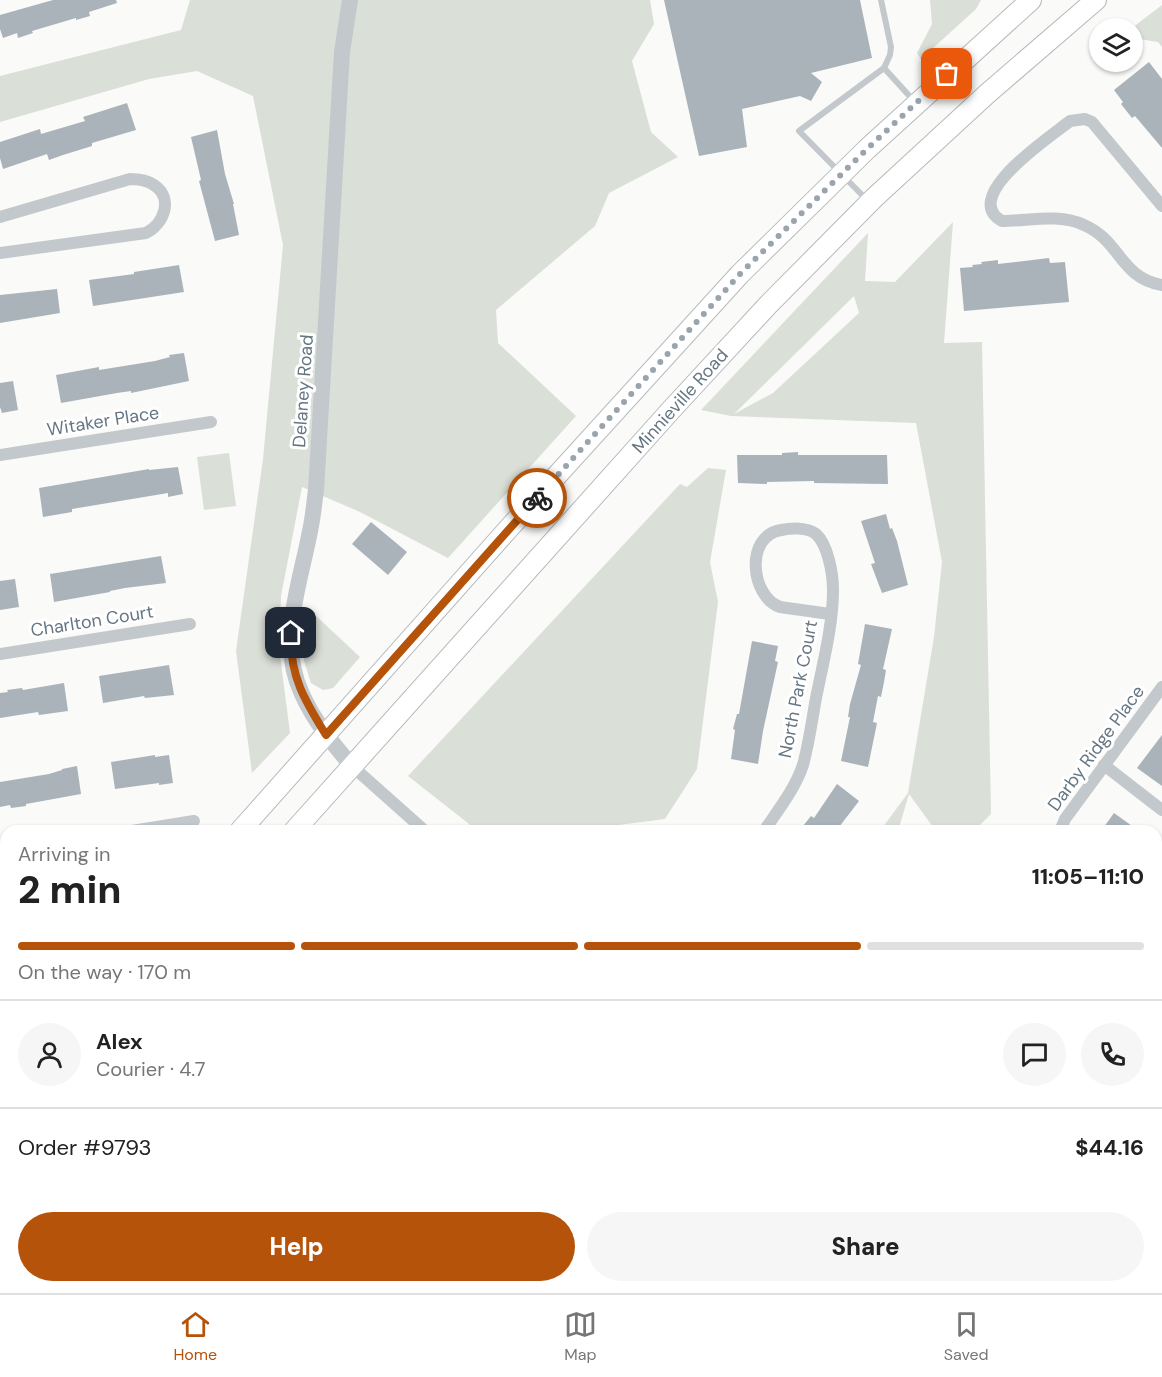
<!DOCTYPE html>
<html lang="en">
<head>
<meta charset="utf-8">
<style>
  body { margin:0; font-family:"DM Sans",sans-serif; background:#f6f6f6; color:#222; height:100vh; display:flex; flex-direction:column; font-size:22px; white-space:nowrap }
  * { box-sizing:border-box; margin:0 }
  p { font-size:20px; color:#767676 }
  .icon { flex:none; width:33px; height:33px; fill:none; stroke:currentColor; stroke-width:2; stroke-linecap:round; stroke-linejoin:round }
  .map { position:relative; flex:1; overflow:hidden }
  .sheet { position:absolute; left:0px; top:825px; width:1162px; height:468px; display:flex; flex-direction:column; background:#fff; border-radius:18px 18px 0 0; box-shadow:0 2px 4px #0004 }
  .sheet>* { flex:none }
  .tools { position:absolute; left:1089px; top:18px; display:grid; gap:12px }
  .tools a { display:grid; place-items:center; width:54px; height:54px; border-radius:50%; background:#fff; box-shadow:0 2px 4px #0004; font-size:30px }
  .pin { position:absolute; display:grid; place-items:center; width:51px; height:51px; color:#fff; margin:-26px; border-radius:12px; box-shadow:0 3px 9px #0006 }
  .courier { position:absolute; display:grid; place-items:center; width:60px; height:60px; margin:-30px; border:4px solid #b45309; border-radius:50%; background:#fff; color:#222; box-shadow:0 2px 8px #0007 }
  .headline em { font-style:normal; font-weight:800 }
  .headline div { display:flex; flex-direction:column-reverse }
  .headline { display:flex; align-items:center; justify-content:space-between; height:102px; padding:0 18px }
  h1 { font-size:39px; font-weight:800; line-height:45px }
  .bar { display:grid; grid-template-columns:repeat(4,1fr); gap:9px 6px; align-content:center; height:72px; padding:0 18px }
  .bar i { height:8px; border-radius:4px; background:#e0e0e0 }
  .bar .selected { background:#b45309 }
  .bar p { grid-column:span 4 }
  .line { display:flex; align-items:center; gap:15px; padding:0 18px; border-top:2px solid #e0e0e0 }
  .line div { flex:1 }
  .round { display:grid; place-items:center; flex:none; width:63px; height:63px; border-radius:32px; background:#f6f6f6 }
  .action { display:flex; gap:12px; margin-top:auto; padding:12px 18px }
  .action a { flex:1; height:69px; border-radius:36px; background:#b45309; color:#fff; font-size:24px; font-weight:800; line-height:69px; text-align:center }
  .action a+a { background:#f6f6f6; color:#222 }
  .dock { display:flex; justify-content:space-around; align-items:center; height:84px; border-top:2px solid #e0e0e0; background:#fff; font-size:16px; color:#767676 }
  .dock a { display:grid; justify-items:center; gap:3px }
  .dock .selected { color:#b45309 }
  .map>svg:first-child { display:block }
</style>
</head>
<body>
<div class="map">
<svg width="1162" height="1293" viewBox="0 0 1162 1293">
  <rect width="100%" height="100%" fill="#fafaf8"/>
  <g fill="#dadfd7" fill-rule="evenodd">
    <path d="M190,0H650L654,24L632,61L651,132L678,157L609,193L595,226L496,310L498,343L576,416L448,558L360,512L302,487L281,596L279,648L290,733L252,773L236,651L263,459L283,245L253,96L197,71L149,79L0,122V76L181,30Z"/>
    <path d="M930,0H981L976,9L921,59L917,53L932,24Z"/>
    <path d="M1162,5V47L1158,42L1133,38L1132,28Z"/>
    <path d="M953,222L944,343L982,342L991,814L974,831H954L933,827L909,794L898,831H880L908,793L934,637L942,562L916,423L731,416L701,410L868,233L865,281L895,282ZM854,296L859,313L773,393L734,414Z"/>
    <path d="M229,453L236,506L204,510L197,457Z"/>
    <path d="M708,468L726,470L710,562L718,602L697,769L665,819L572,831H478L408,776L680,484L687,487Z"/>
    <path d="M316,616L360,657L333,688L323,690L311,683L304,661L302,625Z"/>
  </g>
  <g fill="#aab3b9">
    <path d="M53,0H116L117,3L89,12L90,16L76,20V18L32,31L33,33L18,38L17,33L3,38L0,29V15Z"/>
    <path d="M664,0H860L872,58L811,73L822,82L811,101L800,96L742,109L747,147L699,156Z"/>
    <path d="M1149,62L1162,79V148L1135,116L1132,118L1121,104L1123,102L1114,90Z"/>
    <path d="M127,103L136,130L92,143V146L63,155L49,160L47,154L3,169L0,158V142L40,129L41,134L85,121L83,117Z"/>
    <path d="M217,130L225,174L234,204H233L239,235L215,241L199,181L201,180L191,137Z"/>
    <path d="M1049,258L1050,263L1065,262L1069,302L964,311L960,268L973,267L972,265L982,264L981,262L998,260V264Z"/>
    <path d="M179,265L184,292L93,306L89,280L134,274V272Z"/>
    <path d="M57,289L60,313L0,323V295Z"/>
    <path d="M184,353L189,381L131,393V391L117,393L61,403L56,375L99,367V370L155,361L170,357L169,355Z"/>
    <path d="M13,381L18,410L2,413L0,407V383Z"/>
    <path d="M798,452V455H887L888,484L814,483V481L767,482V484L738,483L737,455H782V453Z"/>
    <path d="M178,467L183,494L168,497V493L72,509V512L43,517L39,488L149,469V470Z"/>
    <path d="M886,514L890,529L892,528L897,541L908,585L882,593L871,564L875,563L861,521Z"/>
    <path d="M371,522L407,552L388,575L352,544Z"/>
    <path d="M161,556L166,583L125,588L110,591V592L54,602L50,574Z"/>
    <path d="M15,579L19,607L0,610V581Z"/>
    <path d="M865,624L892,629L883,669L886,670L884,682L881,697L878,696L873,722L877,723L868,767L841,761L850,717H848L850,704L861,665L858,664Z"/>
    <path d="M752,641L778,646L775,661L778,662L763,731L758,764L731,759L735,730L733,729L737,714H739Z"/>
    <path d="M169,665L174,695L145,698L144,696L103,703L99,676Z"/>
    <path d="M64,683L68,711L39,715L38,712L0,718V693L8,692L7,690L22,688L23,690Z"/>
    <path d="M1162,735V786L1137,768Z"/>
    <path d="M155,755V757L169,755L173,783L159,785V783L115,789L111,762Z"/>
    <path d="M77,766L81,794L26,804V806L11,808L10,805L0,807V782L49,774L62,770V769Z"/>
    <path d="M837,784L859,801L836,831H799L811,816L814,818Z"/>
    <path d="M1114,813L1139,831H1101Z"/>
  </g>
  <g fill="none" stroke-linecap="round" stroke-linejoin="round">
    <defs>
      <g id="primary">
        <path d="M240,831L510,527L740,274L867,149L1031,0"/>
        <path d="M294,831L671,410L768,305L874,198L988,93L1096,0"/>
        <path d="M0,1100L6,1094"/>
        <path d="M0,1161L6,1154"/>
      </g>
    </defs>
    <use href="#primary" stroke="#b5babe" stroke-width="22"/>
    <g stroke="#c3c8cc" stroke-width="6">
      <path d="M881,0L891,47L890,55L884,68"/>
      <path d="M867,200L799,131L884,68L914,101"/>
    </g>
    <g stroke="#c3c8cc" stroke-width="12">
      <path d="M1162,206L1092,122L1085,119L1070,121C1050,137 959,197 1002,221C1029,221 1059,213 1084,225C1121,241 1120,278 1162,285"/>
      <path d="M0,217L130,179C139,179 147,180 154,185C174,198 164,224 146,233L0,253"/>
      <path d="M0,455L211,422"/>
      <path d="M0,654L190,624"/>
      <path d="M1104,765L1162,810"/>
      <path d="M352,766L425,831"/>
      <path d="M132,831L194,821"/>
      <path d="M764,831C778,810 795,789 803,765C809,743 812,720 816,698C823,663 833,625 833,590C833,574 828,545 816,534C807,527 791,528 781,530C744,536 751,597 780,607L830,614"/>
      <path d="M1060,831L1065,819L1162,687"/>
      <path d="M0,852L6,851"/>
      <path d="M1156,944L1162,946"/>
      <path d="M0,1058L6,1064"/>
      <path d="M1156,1174L1162,1169"/>
      <path d="M1156,1205L1162,1212"/>
      <path d="M175,1287L182,1293"/>
      <path d="M527,1287L531,1293"/>
      <path d="M103,1293L109,1287"/>
      <path d="M276,1293L281,1287"/>
      <path d="M681,1293L682,1287"/>
    </g>
    <path stroke="#c3c8cc" stroke-width="16" d="M350,0L342,52L316,490C314,504 313,518 310,531C300,585 277,641 302,694C314,721 333,744 352,766"/>
    <use href="#primary" stroke="#fff" stroke-width="20"/>
  </g>
  <g fill="none" stroke-linecap="round" stroke-linejoin="round">
    <path stroke="#99a4ac" stroke-width="6" stroke-dasharray="0 10.8" d="M537,498L740,274L867,149L947,74"/>
    <path stroke="#b45309" stroke-width="8" d="M291,633C289,675 305,701 326,735L537,498"/>
  </g>
  <g text-anchor="middle" dominant-baseline="central" stroke-width="6" stroke-linejoin="round" paint-order="stroke">
    <g font-size="18" fill="#657683" stroke="#fff">
      <text transform="translate(303 391) rotate(-86)">Delaney Road</text>
      <text transform="translate(680 401) rotate(-48)">Minnieville Road</text>
      <text transform="translate(103 421) rotate(-9)">Witaker Place</text>
      <text transform="translate(92 621) rotate(-9)">Charlton Court</text>
      <text transform="translate(798 689) rotate(-79)">North Park Court</text>
      <text transform="translate(1096 748) rotate(-54)">Darby Ridge Place</text>
    </g>
  </g>
</svg>
<div class="tools">
<a><svg class="icon" aria-label="layers" viewBox="0 0 24 24"><path d="M12 4l9 5-9 5-9-5zM3 14l9 5 9-5"/></svg></a>
</div>
<div class="pin" style="left:947px;top:74px;background:#ea580c"><svg class="icon" aria-label="bag" viewBox="0 0 24 24"><path d="M5 8h14l-1 12H6zM9 8a3 3 0 0 1 6 0"/></svg></div>
<div class="pin" style="left:291px;top:633px;background:#1f2937"><svg class="icon" aria-label="home" viewBox="0 0 24 24"><path d="M3 11l9-7 9 7M6 9v11h12V9"/></svg></div>
<div class="courier" style="left:537px;top:498px"><svg class="icon" aria-label="bike" viewBox="0 0 24 24"><circle cx="6" cy="16" r="4"/><circle cx="18" cy="16" r="4"/><path d="M6 16l4-8h5l3 8M10 8l3 8H6M13 5h3"/></svg></div>
<section class="sheet">
<div class="headline"><div><h1>2 min</h1><p>Arriving in</p></div><em>11:05–11:10</em></div>
<div class="bar"><i class="selected"></i><i class="selected"></i><i class="selected"></i><i></i><p>On the way · 170 m</p></div>
<div class="line" style="height:108px"><a class="round"><svg class="icon" aria-label="person" viewBox="0 0 24 24"><circle cx="12" cy="8" r="4"/><path d="M4 21q1-7 8-7t8 7"/></svg></a><div><b>Alex</b><p>Courier · 4.7</p></div><a class="round"><svg class="icon" aria-label="chat" viewBox="0 0 24 24"><path d="M4 5h16v11H9l-5 4z"/></svg></a><a class="round"><svg class="icon" aria-label="phone" viewBox="0 0 24 24"><path d="M5 4h4l2 5-3 2q2 4 5 5l2-3 5 2v4C11 20 4 13 5 4z"/></svg></a></div>
<div class="line" style="height:78px"><div>Order #9793</div><b>$44.16</b></div>
<div class="action"><a>Help</a><a>Share</a></div>
</section>
</div>
<nav class="dock">
<a class="selected"><svg class="icon" aria-label="home" viewBox="0 0 24 24"><path d="M3 11l9-7 9 7M6 9v11h12V9"/></svg>Home</a>
<a><svg class="icon" aria-label="map" viewBox="0 0 24 24"><path d="M3 6l6-2 6 2 6-2v14l-6 2-6-2-6 2zM9 4v14M15 6v14"/></svg>Map</a>
<a><svg class="icon" aria-label="saved" viewBox="0 0 24 24"><path d="M7 4h10v16l-5-4-5 4z"/></svg>Saved</a>
</nav>
</body>
</html>
